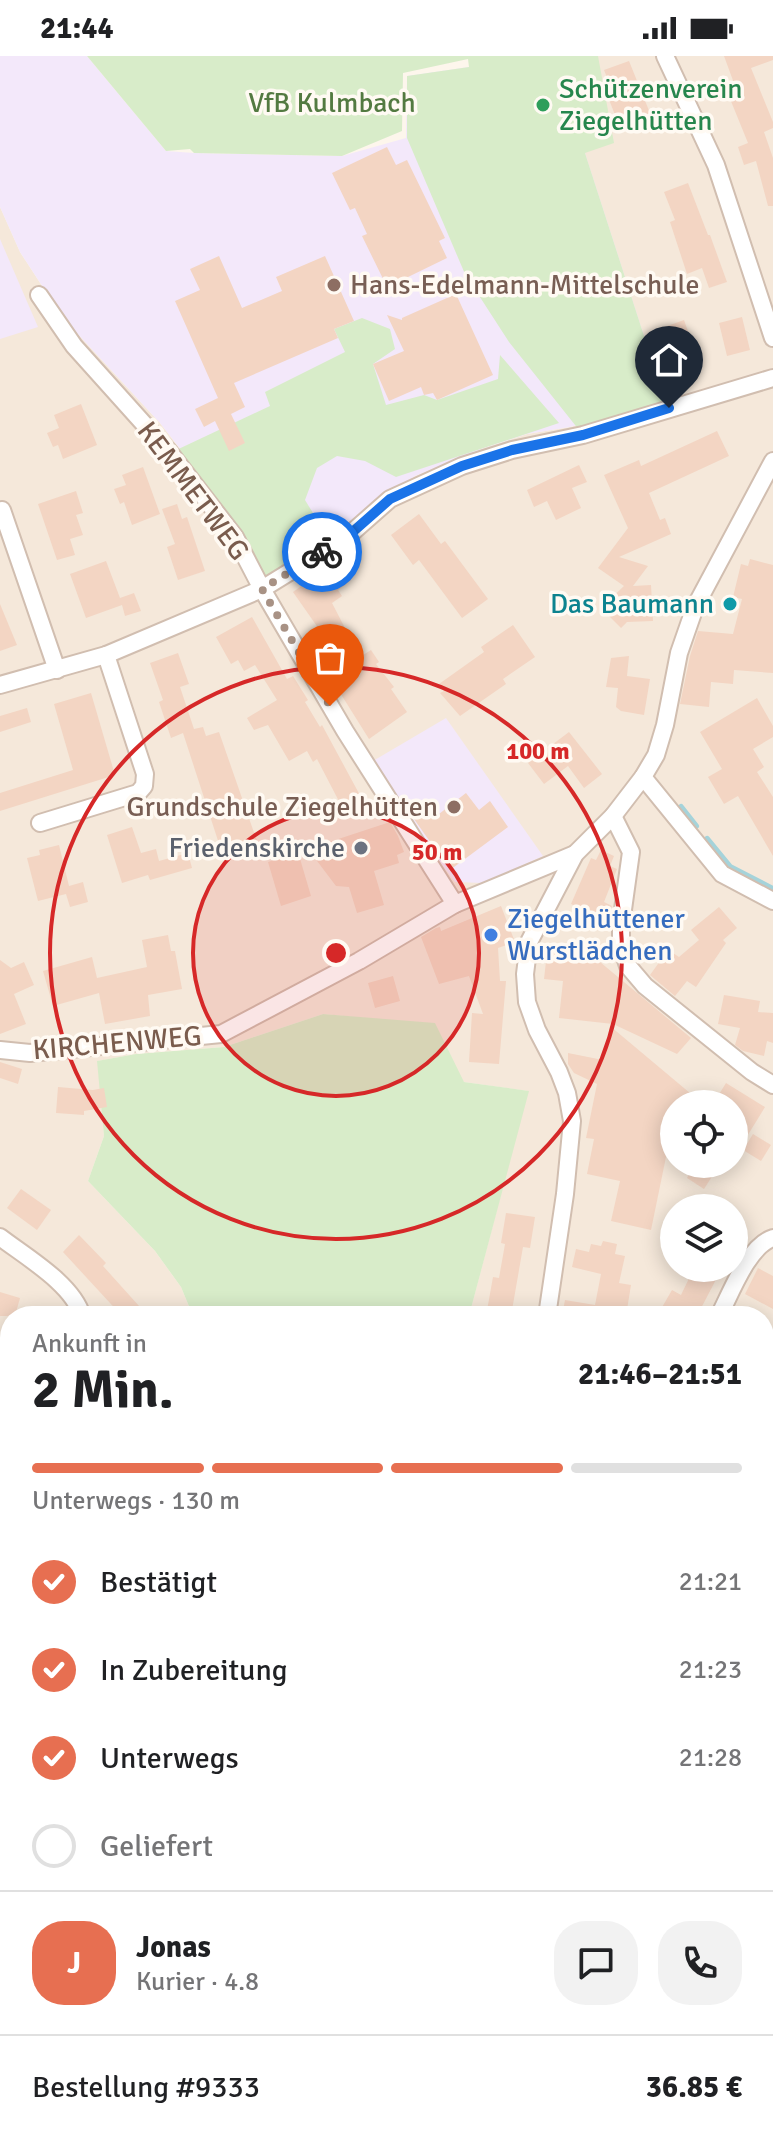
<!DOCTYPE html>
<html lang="de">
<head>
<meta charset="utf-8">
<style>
  body { margin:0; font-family:Signika,sans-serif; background:#f2f2f2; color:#202124; height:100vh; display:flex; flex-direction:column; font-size:30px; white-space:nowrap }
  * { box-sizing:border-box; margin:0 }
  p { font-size:26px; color:#757577 }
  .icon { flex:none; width:44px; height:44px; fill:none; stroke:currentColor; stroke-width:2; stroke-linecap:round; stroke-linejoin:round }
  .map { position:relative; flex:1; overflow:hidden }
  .panel { position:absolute; left:0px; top:1250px; width:774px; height:848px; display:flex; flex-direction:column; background:#fff; border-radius:32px 32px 0 0; box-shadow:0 4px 20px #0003 }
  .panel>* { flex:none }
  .buttons { position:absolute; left:660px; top:1034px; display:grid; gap:16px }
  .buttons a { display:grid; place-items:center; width:88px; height:88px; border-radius:50%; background:#fff; box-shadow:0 4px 20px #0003; font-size:40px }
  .pin { position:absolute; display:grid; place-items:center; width:68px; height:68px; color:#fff; margin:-82px -34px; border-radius:50% 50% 50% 0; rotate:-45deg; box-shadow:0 0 8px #0007 }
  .pin .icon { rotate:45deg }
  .courier { position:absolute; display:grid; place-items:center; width:80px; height:80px; margin:-40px; border:6px solid #1a73e8; border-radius:50%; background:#fff; color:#222; box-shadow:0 2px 10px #0007 }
  .head em { font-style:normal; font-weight:800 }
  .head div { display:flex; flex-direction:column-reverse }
  .head { display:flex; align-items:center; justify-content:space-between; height:136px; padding:0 32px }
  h1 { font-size:52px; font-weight:800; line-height:60px }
  .bar { display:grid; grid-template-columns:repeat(4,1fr); gap:12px 8px; align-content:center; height:96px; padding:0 32px }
  .bar i { height:10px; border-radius:6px; background:#e0e0e0 }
  .bar .active { background:#e76f51 }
  .bar p { grid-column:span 4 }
  .line { display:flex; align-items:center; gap:20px; padding:0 32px; border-top:2px solid #e0e0e0 }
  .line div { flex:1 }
  .round { display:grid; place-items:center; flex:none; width:84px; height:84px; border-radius:32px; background:#f2f2f2 }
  ol { padding:0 32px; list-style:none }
  li { display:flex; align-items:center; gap:24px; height:88px }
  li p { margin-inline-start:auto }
  li .icon { padding:8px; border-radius:50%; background:#e76f51; color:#fff; stroke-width:4 }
  li:last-child { color:#757577 }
  li i { width:44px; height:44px; border:4px solid #e0e0e0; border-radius:50% }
  .status { display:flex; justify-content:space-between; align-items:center; height:56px; padding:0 40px; background:#fff; direction:ltr }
  .status svg { height:22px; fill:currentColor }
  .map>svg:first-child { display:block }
</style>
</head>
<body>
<div class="status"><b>21:44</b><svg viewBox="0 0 49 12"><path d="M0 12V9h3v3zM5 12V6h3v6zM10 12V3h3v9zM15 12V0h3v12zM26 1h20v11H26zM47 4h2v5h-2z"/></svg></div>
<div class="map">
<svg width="773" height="2098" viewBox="0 0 773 2098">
  <defs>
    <pattern id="forest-firs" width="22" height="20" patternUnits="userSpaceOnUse" patternTransform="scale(2)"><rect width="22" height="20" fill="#d8ecc9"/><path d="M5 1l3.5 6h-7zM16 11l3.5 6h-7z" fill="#b4c2a5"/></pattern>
  </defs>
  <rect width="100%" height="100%" fill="#fdf6ec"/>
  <g fill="#f5e8da" fill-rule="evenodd">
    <path d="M469,0H773V1374L764,1376V1260H469L528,1035L464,1026L364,962L323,958L224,991L136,998L98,1005L104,1080L88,1125L155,1195L181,1231L193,1260H10V2088H619L617,2098H0V151L20,196L63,262L160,367L209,430L334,479L415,420L484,392L527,378L570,371L665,345ZM674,1048H734V1108H674ZM674,1152H734V1212H674Z"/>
    <path d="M764,1440L773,1581V1787L764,1796Z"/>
  </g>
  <g fill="#f3e8fa">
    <path d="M0,0H87L166,95L194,97L342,100L406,82L407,20L469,11L585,97L665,345L570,371L527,378L484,392L415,420L334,479L287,509L209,430L160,367L63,262L20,196L0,151Z"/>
    <path d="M0,183L38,271L0,283Z"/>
    <path d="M446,662L543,800L483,827L455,826L420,779L373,705Z"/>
  </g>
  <g fill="#d8ecc9">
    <path d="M87,0H598L614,87L585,97L665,345L583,379L509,286L465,218L407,82V20L469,11L468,3L403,17L402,75L342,100L194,97L190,93L166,95Z"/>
    <path d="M362,262L390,273L395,293L373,308L386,349L424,339L437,344L498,323L500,299L559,367L396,421L365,405L337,400L317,412L305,444L329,483L262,533L170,397L270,350L265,336L345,296L334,273Z"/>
    <path d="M323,958L435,967L464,1026L529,1035L469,1260H193L181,1231L155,1195L88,1125L104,1080L97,1005L136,998L224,991Z"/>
  </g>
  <g fill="url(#forest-firs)">
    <path d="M773,1374V1581L764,1440V1376Z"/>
    <path d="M773,1787V2098H617L619,2088H764V1796Z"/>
  </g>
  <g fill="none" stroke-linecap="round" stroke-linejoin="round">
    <g stroke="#a5d3da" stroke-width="6">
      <path d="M681,751L696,770"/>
      <path d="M707,783L730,811L773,833"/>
    </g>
  </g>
  <g fill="#f3d5c3">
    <path d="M724,0H773V4L751,12L773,66V72L764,76L773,102V150H768L756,105L744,109L738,91L748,87L726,33L735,30Z"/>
    <path d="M629,5L652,62L621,74L604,31L610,29L604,14Z"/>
    <path d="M387,91L396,109L407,104L445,182L439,185L447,202L408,221L410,225L389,235L362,180L367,178L355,152L350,154L332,117Z"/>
    <path d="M688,127L708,179H710L727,226L709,232L702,212L687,218L670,166L675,164L664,136Z"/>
    <path d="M219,200L242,252L282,235L276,221L325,200L354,265L334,273L338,282L234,327L245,351L231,358L245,387L229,395L215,365L204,371L195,353L218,342L175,245L200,234L190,213Z"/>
    <path d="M456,238L493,319L437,344L433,337L424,339L421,331L389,345L373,308L404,295L387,259L402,264V262Z"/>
    <path d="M742,261L750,294L727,300L719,267Z"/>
    <path d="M684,264L699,307L676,315L666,287L661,289L656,274Z"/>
    <path d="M81,348L97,389L63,403L58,389L53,391L47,377L59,372L54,359Z"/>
    <path d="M717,375L729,400L649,437L660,464L665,462L671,478L619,501L648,510L633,530L651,529L653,565L627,566L621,572L601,552L624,530L598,512L628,472L604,419L639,404L641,410Z"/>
    <path d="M579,409L587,426L572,432L581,452L556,464L547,445L534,451L527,434Z"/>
    <path d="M143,411L160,458L132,469L124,446L120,448L114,433L126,429L122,419Z"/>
    <path d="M76,435L83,457L76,459L83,479L70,483L75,499L57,504L38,448Z"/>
    <path d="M177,448L182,463L187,461L205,515L178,524L167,491L175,488L162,453Z"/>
    <path d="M419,458L441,488L445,485L488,543L462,562L419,504L413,509L391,479Z"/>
    <path d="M750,503L773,509V617L734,614L733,628L711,626L709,651L680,648L690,600L698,575L733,578L742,543L733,541L741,508L748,510Z"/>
    <path d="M106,505L120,542L134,537L141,555L125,560L122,549L86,562L70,518Z"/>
    <path d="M342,512L351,524L338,534L342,540L332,547L360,601L371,594L379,606L376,608L394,631L391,633L407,656L369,683L307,584L321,576L293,536L324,514L329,522Z"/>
    <path d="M0,548L17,589L0,595Z"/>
    <path d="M252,561L287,623L293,620L308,644L305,646L320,671L322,669L362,743L343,753L317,703L313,706L307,695L289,705L268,669L254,674L247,662L277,644L255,609L244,615L238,604L231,608L216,581Z"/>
    <path d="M513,569L535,601L503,623L506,628L460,660L440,637L444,635L439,628L484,596L481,591Z"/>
    <path d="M178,597L189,628L180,631L194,673L203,671L206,680L219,676L257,785L222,797L183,677L171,682L159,646L163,644L150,607Z"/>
    <path d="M629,600L627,620L650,623L644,659L621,655L616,651L618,632L606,631L611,602Z"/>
    <path d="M91,637L115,719L0,755V737L73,714L54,648Z"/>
    <path d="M757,642L773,670V681L753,693L764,711L757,716L773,741V800L738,740L724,748L708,721L722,713L700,676Z"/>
    <path d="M27,652L31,666L0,676V660Z"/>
    <path d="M569,676L602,718L584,732L568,710L544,728L528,707Z"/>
    <path d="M466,737L479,754L490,745L508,771L450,814L414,763L432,749L439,758Z"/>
    <path d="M390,766L398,780L404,796L397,799L399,807L374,815L384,849L357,857L349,831L336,830L308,793Z"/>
    <path d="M132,771L141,797L156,793L159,805L188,797L192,812L150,824L148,819L122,827L107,779Z"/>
    <path d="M59,789L69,830L83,826L88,846L70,851L66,838L38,845L27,802L40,799L39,794Z"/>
    <path d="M601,794L614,800L610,810L617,813L604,846L612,850L604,874L582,865L586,855L571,848L591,802L596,804Z"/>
    <path d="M298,796L311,840L281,850L268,806Z"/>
    <path d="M501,850L515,886L498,892L500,925H506L499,1008L469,1006L472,957L483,958L469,920L439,928L421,881L436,872L440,871L441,875Z"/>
    <path d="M719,851L737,872L723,884L726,887L696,931L687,925L675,940L650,919L663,901L668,902L670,895L679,901L699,884L691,874Z"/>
    <path d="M168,879L171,895H175L182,933L148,939L150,960L105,968L99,937L53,950L43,915L92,901L97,922L147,911L142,884Z"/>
    <path d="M548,888L571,891L570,901L600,906L691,982L677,998L613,968L559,962L563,925L544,923Z"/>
    <path d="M0,904L11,912L24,906L34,929L14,938L26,968L0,978Z"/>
    <path d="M393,920L400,945L375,952L368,927Z"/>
    <path d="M724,939L760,945L758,956L773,957V987L767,985L764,1000L743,995L735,989L740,972L718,968Z"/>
    <path d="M610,970L703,1048H674V1062L651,1174L611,1165L620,1125L587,1118L594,1083L586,1082L597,1028L574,1017L568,1008V997L603,1004Z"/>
    <path d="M0,1006L22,1013L18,1028L0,1022Z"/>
    <path d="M726,1027L765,1051L746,1082L734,1074V1048H713Z"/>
    <path d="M58,1031L93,1034L104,1032L107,1051L84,1055V1059L56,1057Z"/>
    <path d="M753,1078L771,1089L761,1105L743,1094Z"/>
    <path d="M695,1108H720L704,1133L687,1122Z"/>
    <path d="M21,1133L51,1154L37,1174L7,1152Z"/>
    <path d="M506,1157L535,1161L530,1192L523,1191L511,1260H486L493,1221L499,1222L505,1188L501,1187Z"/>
    <path d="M79,1179L106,1207L103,1210L148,1260H122L63,1196Z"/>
    <path d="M603,1185L617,1188L615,1198L625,1200L619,1227L631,1229L626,1260H562L565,1244L595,1249L601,1218L572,1211L576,1193L589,1196L591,1188L601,1190Z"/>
    <path d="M694,1212H722L697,1260H657L672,1234L681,1239Z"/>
    <path d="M758,1212L773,1220V1253L745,1238Z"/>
    <path d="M0,1236L20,1242L15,1260H0Z"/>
  </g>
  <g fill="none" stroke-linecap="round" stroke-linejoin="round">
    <defs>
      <g id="street">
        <path d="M665,0L716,109L773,282"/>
        <path d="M39,239L74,290L170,397L235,481L262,533L345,675L455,848"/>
        <path d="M2,454L57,614"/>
        <path d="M0,629L106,599L262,533L348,480L390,443L462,410L512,394L583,379L773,322"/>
        <path d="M643,721L722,818L773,845"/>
        <path d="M613,760L631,796L621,868V889L628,910L645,930L752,1016L773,1029"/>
        <path d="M40,767L138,737L144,730L145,718L106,599"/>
        <path d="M0,994L30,997L221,978L359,905L455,848L575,798"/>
        <path d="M0,1181C26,1201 73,1228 82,1260"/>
        <path d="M547,1260L565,1138L572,1065L567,1037L559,1016L537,974L527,946L525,918L529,886L575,798L613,760L643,721L656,699L665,669L679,597L695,551L773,405"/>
        <path d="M719,1260C731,1237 748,1190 773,1182"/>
        <path d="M0,1386L10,1374"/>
        <path d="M0,1644H10"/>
        <path d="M209,2098L211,2088"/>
        <path d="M382,2098L383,2088"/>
        <path d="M473,2098L474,2088"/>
      </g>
    </defs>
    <use href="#street" stroke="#d1beb0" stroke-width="20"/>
    <use href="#street" stroke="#fff" stroke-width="16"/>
  </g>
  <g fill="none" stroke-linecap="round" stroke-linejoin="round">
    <path stroke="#a89285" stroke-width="8" stroke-dasharray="0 14.4" d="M322,496L262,533L330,650"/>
    <path stroke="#1a73e8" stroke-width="10" d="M322,496L348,480L390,443L462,410L512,394L583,379L669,352"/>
  </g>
  <circle cx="336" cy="897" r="143" fill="#d62828" fill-opacity=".12"/>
  <g fill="none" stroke="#d62828" stroke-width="4">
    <circle cx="336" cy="897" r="143"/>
    <circle cx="336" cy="897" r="286"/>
  </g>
  <circle fill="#2e9e5b" stroke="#fffaf3" stroke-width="3" cx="543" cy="49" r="8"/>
  <g fill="#8d6e63" stroke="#fffaf3" stroke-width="3">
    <circle cx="334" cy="229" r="8"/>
    <circle cx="454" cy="751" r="8"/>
  </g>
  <circle fill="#0f9aa8" stroke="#fffaf3" stroke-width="3" cx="730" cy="548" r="8"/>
  <circle fill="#6b7280" stroke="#fffaf3" stroke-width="3" cx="361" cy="792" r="8"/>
  <circle fill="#3f7fe0" stroke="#fffaf3" stroke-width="3" cx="491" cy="879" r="8"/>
  <g text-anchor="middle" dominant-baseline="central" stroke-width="7" stroke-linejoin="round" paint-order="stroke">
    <g font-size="28" fill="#27864d" stroke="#fffaf3" text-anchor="start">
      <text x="559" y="33">Schützenverein<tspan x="559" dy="32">Ziegelhütten</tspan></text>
    </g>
    <g font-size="28" fill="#537a41" stroke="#fffaf3">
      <text x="332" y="47">VfB Kulmbach</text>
    </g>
    <g font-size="28" fill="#785e54" stroke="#fffaf3" text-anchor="start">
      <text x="350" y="229">Hans-Edelmann-Mittelschule</text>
      <text x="438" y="751" text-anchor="end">Grundschule Ziegelhütten</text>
    </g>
    <g font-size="28" fill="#7a5c4d" stroke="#fffaf3">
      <text transform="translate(193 435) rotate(53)">KEMMETWEG</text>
      <text transform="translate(117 987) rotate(-5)">KIRCHENWEG</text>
    </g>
    <g font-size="28" fill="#0d838f" stroke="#fffaf3" text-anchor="end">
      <text x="714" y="548">Das Baumann</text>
    </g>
    <g font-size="28" fill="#5b616d" stroke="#fffaf3" text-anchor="end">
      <text x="345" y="792">Friedenskirche</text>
    </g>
    <g font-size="28" fill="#366cbe" stroke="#fffaf3" text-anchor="start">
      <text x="507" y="863">Ziegelhüttener<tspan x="507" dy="32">Wurstlädchen</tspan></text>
    </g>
  </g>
  <circle cx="336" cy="897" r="12" fill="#d62828" stroke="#fffaf3" stroke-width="4"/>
  <g font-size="24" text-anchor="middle" font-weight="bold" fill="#d62828" stroke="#fffaf3" stroke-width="7" stroke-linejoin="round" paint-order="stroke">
    <text x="538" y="703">100 m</text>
    <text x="437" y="804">50 m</text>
  </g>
</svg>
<div class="buttons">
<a><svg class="icon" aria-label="locate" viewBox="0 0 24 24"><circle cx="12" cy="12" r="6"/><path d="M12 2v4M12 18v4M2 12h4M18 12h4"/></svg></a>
<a><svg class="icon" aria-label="layers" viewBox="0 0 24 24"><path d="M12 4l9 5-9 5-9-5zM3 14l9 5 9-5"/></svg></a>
</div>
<div class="pin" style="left:330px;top:650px;background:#ea580c"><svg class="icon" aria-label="bag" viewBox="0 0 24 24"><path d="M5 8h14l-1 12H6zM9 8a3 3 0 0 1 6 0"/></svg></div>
<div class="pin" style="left:669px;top:352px;background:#1f2937"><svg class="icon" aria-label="home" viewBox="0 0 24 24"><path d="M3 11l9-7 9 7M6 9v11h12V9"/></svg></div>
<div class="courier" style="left:322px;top:496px"><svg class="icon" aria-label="bike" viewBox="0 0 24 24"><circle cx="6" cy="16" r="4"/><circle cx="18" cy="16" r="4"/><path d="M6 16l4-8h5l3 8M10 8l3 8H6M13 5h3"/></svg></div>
<section class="panel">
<div class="head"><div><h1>2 Min.</h1><p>Ankunft in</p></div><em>21:46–21:51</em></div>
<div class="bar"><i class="active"></i><i class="active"></i><i class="active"></i><i></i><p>Unterwegs · 130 m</p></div>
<ol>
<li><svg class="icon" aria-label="check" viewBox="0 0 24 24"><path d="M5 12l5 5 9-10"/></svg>Bestätigt<p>21:21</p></li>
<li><svg class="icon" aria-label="check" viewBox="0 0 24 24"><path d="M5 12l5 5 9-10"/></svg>In Zubereitung<p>21:23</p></li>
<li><svg class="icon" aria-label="check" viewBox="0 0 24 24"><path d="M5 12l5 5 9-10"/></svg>Unterwegs<p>21:28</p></li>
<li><i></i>Geliefert</li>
</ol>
<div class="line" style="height:144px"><b class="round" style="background:#e76f51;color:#fff">J</b><div><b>Jonas</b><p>Kurier · 4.8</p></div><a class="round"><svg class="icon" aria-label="chat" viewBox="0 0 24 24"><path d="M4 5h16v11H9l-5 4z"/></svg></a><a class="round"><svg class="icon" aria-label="phone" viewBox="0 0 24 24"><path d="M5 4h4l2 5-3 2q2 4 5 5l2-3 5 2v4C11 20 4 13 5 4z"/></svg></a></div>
<div class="line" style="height:104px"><div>Bestellung #9333</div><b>36.85 €</b></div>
</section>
</div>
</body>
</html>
